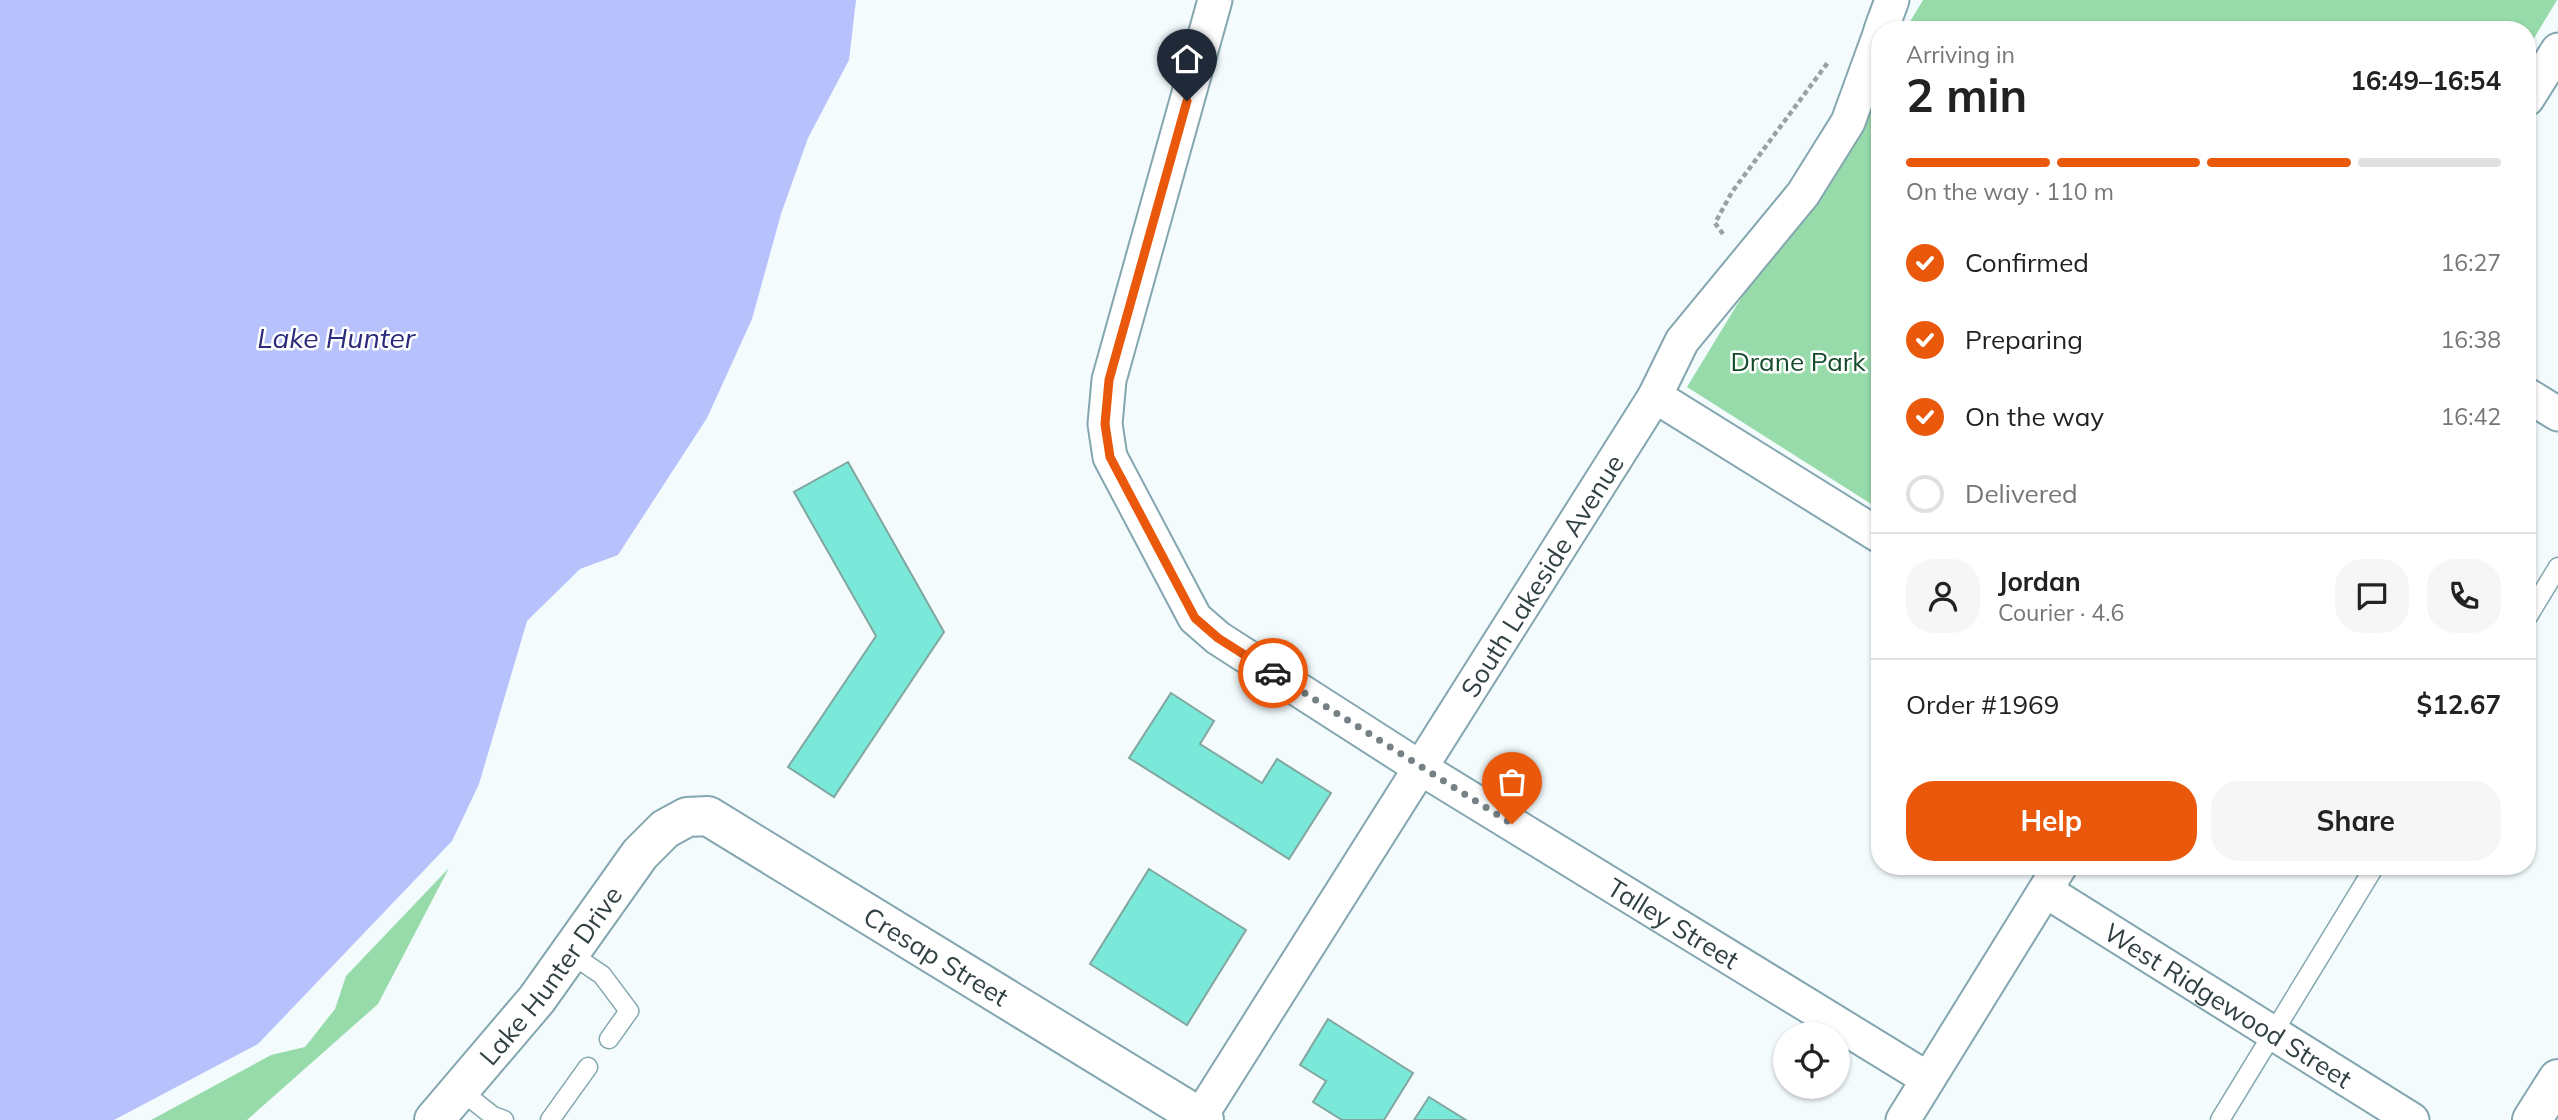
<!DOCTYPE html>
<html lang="en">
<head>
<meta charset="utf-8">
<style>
  body { margin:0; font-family:Mulish,sans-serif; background:#f6f6f6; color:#222; height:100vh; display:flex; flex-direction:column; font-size:26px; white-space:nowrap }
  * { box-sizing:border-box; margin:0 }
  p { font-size:23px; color:#767676 }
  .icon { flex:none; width:38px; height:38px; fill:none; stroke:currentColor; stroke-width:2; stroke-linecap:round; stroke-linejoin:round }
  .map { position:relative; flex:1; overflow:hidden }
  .side { position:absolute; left:1871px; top:21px; width:665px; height:854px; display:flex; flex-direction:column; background:#fff; border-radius:28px; box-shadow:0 2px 5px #0004 }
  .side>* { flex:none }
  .fabs { position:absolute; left:1773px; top:1022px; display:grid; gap:14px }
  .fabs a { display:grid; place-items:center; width:77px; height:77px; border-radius:50%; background:#fff; box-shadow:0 2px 5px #0004; font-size:35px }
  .pin { position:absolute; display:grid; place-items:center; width:60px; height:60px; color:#fff; margin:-72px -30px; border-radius:50% 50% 50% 0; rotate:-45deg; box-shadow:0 0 7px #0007 }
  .pin .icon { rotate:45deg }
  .courier { position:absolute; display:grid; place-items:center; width:70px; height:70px; margin:-35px; border:5px solid #ea580c; border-radius:50%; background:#fff; color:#222; box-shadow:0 2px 9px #0007 }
  .summary em { font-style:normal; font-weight:700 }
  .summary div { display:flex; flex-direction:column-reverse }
  .summary { display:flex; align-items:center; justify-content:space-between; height:119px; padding:0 35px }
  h1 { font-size:46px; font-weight:700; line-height:52px }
  .bar { display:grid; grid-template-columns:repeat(4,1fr); gap:10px 7px; align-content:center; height:84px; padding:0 35px }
  .bar i { height:9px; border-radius:5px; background:#e0e0e0 }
  .bar .on { background:#ea580c }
  .bar p { grid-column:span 4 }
  .line { display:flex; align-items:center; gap:18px; padding:0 35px; border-top:2px solid #e0e0e0 }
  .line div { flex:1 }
  .round { display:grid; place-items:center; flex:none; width:74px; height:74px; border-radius:28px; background:#f6f6f6 }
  ol { padding:0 35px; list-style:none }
  li { display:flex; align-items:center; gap:21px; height:77px }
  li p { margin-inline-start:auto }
  li .icon { padding:7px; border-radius:50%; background:#ea580c; color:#fff; stroke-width:4 }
  li:last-child { color:#767676 }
  li i { width:38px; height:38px; border:4px solid #e0e0e0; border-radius:50% }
  .button { display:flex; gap:14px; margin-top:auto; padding:14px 35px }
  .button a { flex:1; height:80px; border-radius:28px; background:#ea580c; color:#fff; font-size:28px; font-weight:700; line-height:80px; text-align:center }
  .button a+a { background:#f6f6f6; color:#222 }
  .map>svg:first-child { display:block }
</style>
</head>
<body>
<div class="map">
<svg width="2558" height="1120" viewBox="0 0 2558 1120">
  <rect width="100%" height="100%" fill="#f3fbfd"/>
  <g fill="#98dbab">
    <path d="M1923,0H2557L2527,50V30H1905Z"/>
    <path d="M1879,71V509L1687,387Z"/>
    <path d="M449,868L378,1004L247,1120H151L271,1055L305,1047L335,1009L346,976Z"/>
  </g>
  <path fill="#b7c1fc" d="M0,0H856L849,60L808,138L781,214L752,319L707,418L618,555L580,569L527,621L479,784L452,841L258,1044L114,1120H0Z"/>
  <g fill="#7ae9d9" stroke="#82a6a0" stroke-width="2">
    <path d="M848,462L944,632L834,797L788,767L876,636L794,492Z"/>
    <path d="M1171,693L1214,721L1200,744L1262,783L1277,759L1331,793L1289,859L1129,758Z"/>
    <path d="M1149,869L1246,930L1187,1025L1090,964Z"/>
    <path d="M1328,1019L1413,1073L1384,1120H1342L1313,1102L1326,1081L1300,1065Z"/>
    <path d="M1429,1097L1466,1120H1414Z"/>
  </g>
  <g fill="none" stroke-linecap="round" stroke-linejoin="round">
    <defs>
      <g id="service">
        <path d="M2527,618L2558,567"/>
        <path d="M571,954L602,975L629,1011L609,1039"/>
        <path d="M460,1090L493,1116L504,1120"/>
        <path d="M550,1120L588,1067"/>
        <path d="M2220,1120L2375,866"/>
      </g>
      <g id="minor">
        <path id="s1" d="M1215,0L1109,380L1105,424L1110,457L1195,618L1218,638L1419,767L1928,1079"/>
        <path d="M1881,30L1892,0"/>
        <path d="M2527,99L2558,50"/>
        <path d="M2527,395L2558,414"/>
        <path d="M1655,396L1880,536"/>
        <path id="s2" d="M2046,891L2412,1120"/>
        <path id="s3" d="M1198,1120L1655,396L1682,341L1803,194L1848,122L1880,34"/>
        <path d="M1903,1120L2060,866"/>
      </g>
      <g id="tertiary">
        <path id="s4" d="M434,1120L537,999L640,854L665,829L687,817L708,816L1204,1120"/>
        <path d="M2532,1120L2558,1079"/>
      </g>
    </defs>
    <use href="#service" stroke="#83a6af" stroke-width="21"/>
    <use href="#minor" stroke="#83a6af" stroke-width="37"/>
    <use href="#tertiary" stroke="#83a6af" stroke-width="42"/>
    <path stroke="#97a2a5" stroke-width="4.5" stroke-dasharray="5 3.5" stroke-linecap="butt" d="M1723,234L1715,223L1732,192L1829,61"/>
    <use href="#service" stroke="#fff" stroke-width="18"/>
    <use href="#minor" stroke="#fff" stroke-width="33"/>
    <use href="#tertiary" stroke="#fff" stroke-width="38"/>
  </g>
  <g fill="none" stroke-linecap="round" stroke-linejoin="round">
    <path stroke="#758184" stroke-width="7" stroke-dasharray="0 12.6" d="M1273,673L1512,824"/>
    <path stroke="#ea580c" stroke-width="9" d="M1187,101L1109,380L1105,424L1110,457L1195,618L1218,638L1273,673"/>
  </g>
  <g text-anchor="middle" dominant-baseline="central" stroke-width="5" stroke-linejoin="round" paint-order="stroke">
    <g font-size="26" fill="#164c2b" stroke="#fff">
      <text x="1798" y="361">Drane Park</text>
    </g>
    <g font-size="26" fill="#314043" stroke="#fff">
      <text stroke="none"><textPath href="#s3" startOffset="644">South Lakeside Avenue</textPath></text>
      <text stroke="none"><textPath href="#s1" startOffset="1222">Talley Street</textPath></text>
      <text stroke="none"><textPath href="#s4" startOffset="686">Cresap Street</textPath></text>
      <text stroke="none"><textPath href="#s4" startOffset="186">Lake Hunter Drive</textPath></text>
      <text stroke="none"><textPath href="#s2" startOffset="215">West Ridgewood Street</textPath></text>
    </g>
    <g font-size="28" font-style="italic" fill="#2b2a7b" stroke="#fff">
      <text x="336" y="337">Lake Hunter</text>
    </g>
  </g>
</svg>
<div class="fabs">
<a><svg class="icon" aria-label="locate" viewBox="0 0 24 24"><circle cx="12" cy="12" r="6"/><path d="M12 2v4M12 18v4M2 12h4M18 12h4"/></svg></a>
</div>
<div class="pin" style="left:1512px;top:824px;background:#ea580c"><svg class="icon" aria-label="bag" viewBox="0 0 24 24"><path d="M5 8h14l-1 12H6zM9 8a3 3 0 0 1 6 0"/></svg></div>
<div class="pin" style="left:1187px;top:101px;background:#1f2937"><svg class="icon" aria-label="home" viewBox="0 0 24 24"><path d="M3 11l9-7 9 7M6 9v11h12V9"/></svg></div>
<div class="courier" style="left:1273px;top:673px"><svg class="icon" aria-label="car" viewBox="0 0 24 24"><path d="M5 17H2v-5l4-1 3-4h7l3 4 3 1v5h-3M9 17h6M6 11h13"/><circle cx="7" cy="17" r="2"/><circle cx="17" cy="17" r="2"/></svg></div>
<section class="side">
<div class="summary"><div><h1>2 min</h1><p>Arriving in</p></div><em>16:49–16:54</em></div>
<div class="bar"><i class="on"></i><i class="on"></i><i class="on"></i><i></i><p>On the way · 110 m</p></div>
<ol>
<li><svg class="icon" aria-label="check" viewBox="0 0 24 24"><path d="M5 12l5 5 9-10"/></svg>Confirmed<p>16:27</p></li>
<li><svg class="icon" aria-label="check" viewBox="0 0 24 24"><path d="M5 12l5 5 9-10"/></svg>Preparing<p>16:38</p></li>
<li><svg class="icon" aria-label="check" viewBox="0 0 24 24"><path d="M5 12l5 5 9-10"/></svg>On the way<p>16:42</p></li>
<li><i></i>Delivered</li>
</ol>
<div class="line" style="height:126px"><a class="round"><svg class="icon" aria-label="person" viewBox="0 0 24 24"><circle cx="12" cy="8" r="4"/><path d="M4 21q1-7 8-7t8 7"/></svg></a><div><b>Jordan</b><p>Courier · 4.6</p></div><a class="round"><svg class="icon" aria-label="chat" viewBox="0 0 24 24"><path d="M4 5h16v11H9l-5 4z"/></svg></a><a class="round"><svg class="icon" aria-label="phone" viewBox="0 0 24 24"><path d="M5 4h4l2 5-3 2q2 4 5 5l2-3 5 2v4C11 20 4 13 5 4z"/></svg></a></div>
<div class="line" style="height:91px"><div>Order #1969</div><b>$12.67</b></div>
<div class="button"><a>Help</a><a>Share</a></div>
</section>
</div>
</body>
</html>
